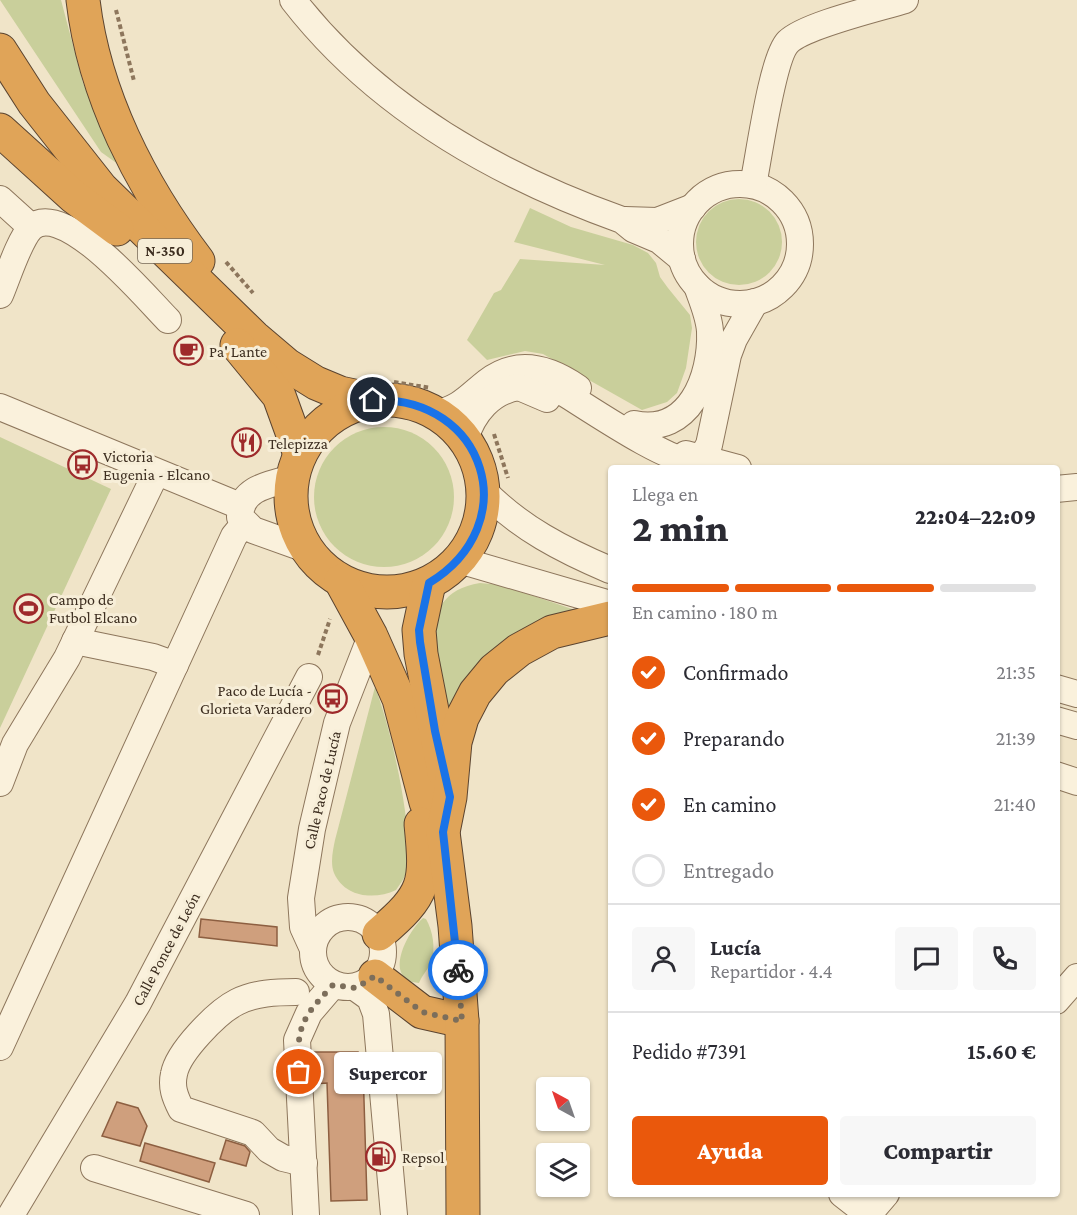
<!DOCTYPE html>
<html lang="es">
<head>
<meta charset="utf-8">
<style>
  body { margin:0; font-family:"Crimson Pro",serif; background:#f7f7f7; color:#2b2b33; height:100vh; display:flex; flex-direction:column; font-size:22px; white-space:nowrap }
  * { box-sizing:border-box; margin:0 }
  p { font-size:20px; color:#7c7c81 }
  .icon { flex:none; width:33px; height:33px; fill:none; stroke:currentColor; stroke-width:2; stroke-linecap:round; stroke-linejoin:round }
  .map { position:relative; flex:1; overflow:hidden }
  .details { position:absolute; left:608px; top:465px; width:452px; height:732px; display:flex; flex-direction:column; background:#fff; border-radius:6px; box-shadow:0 2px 4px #0004 }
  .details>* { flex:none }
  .needle { width:39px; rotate:320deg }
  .controls { position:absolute; left:536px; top:1077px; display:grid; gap:12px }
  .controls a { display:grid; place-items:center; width:54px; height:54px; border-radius:6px; background:#fff; box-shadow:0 2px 4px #0004; font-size:30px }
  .pin { position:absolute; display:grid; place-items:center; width:51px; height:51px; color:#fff; margin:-26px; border:3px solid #fff; border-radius:50%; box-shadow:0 2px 6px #0007 }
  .courier { position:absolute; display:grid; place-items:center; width:60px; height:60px; margin:-30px; border:4px solid #1a73e8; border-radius:50%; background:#fff; color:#222; box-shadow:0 2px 8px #0007 }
  .bubble { position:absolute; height:42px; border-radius:6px; background:#fff; box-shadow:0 2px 4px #0004; font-size:20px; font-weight:800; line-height:42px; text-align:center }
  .headline em { font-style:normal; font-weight:800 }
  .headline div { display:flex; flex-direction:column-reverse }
  .headline { display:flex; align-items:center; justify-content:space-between; height:102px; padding:0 24px }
  h1 { font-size:39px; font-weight:800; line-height:45px }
  .bar { display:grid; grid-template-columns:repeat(4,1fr); gap:9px 6px; align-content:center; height:72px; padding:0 24px }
  .bar i { height:8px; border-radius:4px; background:#e1e1e2 }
  .bar .active { background:#ea580c }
  .bar p { grid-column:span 4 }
  .line { display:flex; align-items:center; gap:15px; padding:0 24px; border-top:2px solid #e1e1e2 }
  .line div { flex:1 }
  .round { display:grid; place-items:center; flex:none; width:63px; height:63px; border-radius:6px; background:#f7f7f7 }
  ol { padding:0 24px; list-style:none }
  li { display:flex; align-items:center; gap:18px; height:66px }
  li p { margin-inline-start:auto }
  li .icon { padding:6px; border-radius:50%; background:#ea580c; color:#fff; stroke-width:4 }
  li:last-child { color:#7c7c81 }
  li i { width:33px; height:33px; border:3px solid #e1e1e2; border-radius:50% }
  .primary-button { display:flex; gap:12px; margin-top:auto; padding:12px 24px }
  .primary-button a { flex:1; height:69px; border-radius:6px; background:#ea580c; color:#fff; font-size:24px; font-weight:800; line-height:69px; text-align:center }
  .primary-button a+a { background:#f7f7f7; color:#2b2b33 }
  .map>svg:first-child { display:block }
</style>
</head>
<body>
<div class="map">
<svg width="1077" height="1215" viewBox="0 0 1077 1215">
  <rect width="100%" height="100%" fill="#f0e4c8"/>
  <g fill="#c9cf9b">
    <path d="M0,0H61L83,83L122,167L101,152Z"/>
    <circle cx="739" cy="242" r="43"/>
    <path d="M530,208L571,227L633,245L648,253L656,263L660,277L668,288L690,315L692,328L686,368L677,393L667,402L642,410L543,354L525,351L487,360L467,340L494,293L501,290L520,259L605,265L514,242Z"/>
    <circle cx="384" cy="497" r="70"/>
    <path d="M0,437L111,489L0,728Z"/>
    <path d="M480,583L501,585L575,610L449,726C438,677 407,594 480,583Z"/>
    <path d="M375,687C391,728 412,822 408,866C407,875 401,883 396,890C375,900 345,898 334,873C330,863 333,850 335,840Z"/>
    <path d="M423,918L426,919C433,931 436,949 431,962C428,970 422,975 419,983C382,980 407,932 423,918Z"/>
  </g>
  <g fill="#cf9f7d" stroke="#8d5f41" stroke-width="1.5">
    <path d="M201,919L277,927V946L199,937Z"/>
    <path d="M313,1052H358V1067H363L367,1200L331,1201L327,1083L314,1084Z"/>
    <path d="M117,1102L138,1108L147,1126L140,1146L102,1136Z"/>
    <path d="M226,1140L245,1146L250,1152L246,1166L220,1159Z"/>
    <path d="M145,1143L215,1163L209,1182L140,1161Z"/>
  </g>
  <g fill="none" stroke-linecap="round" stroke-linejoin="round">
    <defs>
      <g id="minor">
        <path d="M293,0C376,107 496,175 622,220L633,229L659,240L682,259"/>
        <circle cx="740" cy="244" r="60"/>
        <path d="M753,185C759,157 772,58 788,42C805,25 879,8 905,0"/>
        <path d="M0,199L31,227"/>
        <path d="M625,220L657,221L693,207"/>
        <path d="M0,295C7,279 19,240 31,228C63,198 146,298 168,320"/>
        <path d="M532,391L551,390L564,393C587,407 672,465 694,461C702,459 705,451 709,445L728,355L734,339L755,302"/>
        <path d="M0,407L240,506"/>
        <path d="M436,413C460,409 469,396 487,382C518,358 549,368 578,388"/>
        <path d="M634,424C689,436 712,377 710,331C709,316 702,300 697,286"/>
        <path d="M465,439C473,413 491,391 519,387L547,399"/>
        <path d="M686,454L738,468"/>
        <path d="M293,478C270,484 240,488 240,517L253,530L306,549"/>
        <path d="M1056,489L1077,487"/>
        <path d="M484,491C520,528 563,550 610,570"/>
        <path d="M459,560L610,604"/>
        <path d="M75,641L153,657L175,665"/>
        <path d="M1056,688L1077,694"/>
        <path d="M1056,720L1077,726"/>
        <path d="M1056,775L1077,782"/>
        <path d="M0,783L15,744L67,658L156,473"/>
        <circle cx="348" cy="952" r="35"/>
        <path d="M313,949L303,927L301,898L312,829L337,723L371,636"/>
        <path d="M356,988L370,998L376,1014L394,1215"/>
        <path d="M296,992C276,992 255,993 237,1002C217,1012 178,1052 174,1074C171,1087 175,1097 181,1109L253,1133L269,1150L283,1158L304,1163"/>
        <path d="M1056,1001L1077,977"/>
        <path d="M0,1047L234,536L244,524"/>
        <path d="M94,1168L246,1215"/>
        <path d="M842,1194L869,1215"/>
        <path d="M11,1215L138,1003L309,677"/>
        <path d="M306,1215L297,1040L309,1013L333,985"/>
        <path d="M868,1215L886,1194"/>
      </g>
      <g id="highway">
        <path d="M83,0C94,95 141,186 198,261"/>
        <path d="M0,50L34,103L101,188L254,337L287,365L316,383L340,393L373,400"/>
        <path d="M0,130L74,197L117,229"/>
        <path d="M237,345L279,396L300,454"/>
        <circle cx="387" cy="496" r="96"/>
        <path d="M341,581L371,636L399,699L426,802L443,832"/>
        <path d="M429,583L419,630L421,654L444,772"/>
        <path d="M379,934C426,894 427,884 421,824"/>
        <path d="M375,976L422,1012L462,1021"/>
        <path d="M463,1215L462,1021L455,926L443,832L450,797L455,742L462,718L475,693L494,670L519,650L552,632L610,618"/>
      </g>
    </defs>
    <use href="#minor" stroke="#8d765c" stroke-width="28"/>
    <use href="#highway" stroke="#5b4430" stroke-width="35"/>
    <g stroke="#8d765c" stroke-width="4" stroke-dasharray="4.5 3" stroke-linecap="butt">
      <path d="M116,10L134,81"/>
      <path d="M226,262L253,293"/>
      <path d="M394,382L431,388"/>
      <path d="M494,434L508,478"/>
      <path d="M318,655L330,619"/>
    </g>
    <use href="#minor" stroke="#faf1dc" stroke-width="26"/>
    <use href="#highway" stroke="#e0a458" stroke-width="33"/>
  </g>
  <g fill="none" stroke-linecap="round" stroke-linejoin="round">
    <path stroke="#7c6e5b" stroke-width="6" stroke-dasharray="0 10.8" d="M299,1072C296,1026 302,1018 333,985L356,988L375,976L422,1012L462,1021L458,970"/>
    <path stroke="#1a73e8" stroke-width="8" d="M373,400C486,396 526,524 429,583L419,630L420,642L435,731L450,797L443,832L458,970"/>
  </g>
  <defs>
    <symbol id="cafe-ring" viewBox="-11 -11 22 22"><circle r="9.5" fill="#f7eed8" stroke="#9e2a2b" stroke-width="1.5"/><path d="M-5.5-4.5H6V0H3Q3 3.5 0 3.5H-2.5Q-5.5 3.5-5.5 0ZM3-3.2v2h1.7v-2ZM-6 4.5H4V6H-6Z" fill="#9e2a2b"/></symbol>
    <symbol id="restaurant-ring" viewBox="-11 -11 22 22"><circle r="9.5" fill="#f7eed8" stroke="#9e2a2b" stroke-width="1.5"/><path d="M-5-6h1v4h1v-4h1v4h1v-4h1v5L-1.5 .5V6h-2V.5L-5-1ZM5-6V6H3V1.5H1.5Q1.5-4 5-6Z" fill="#9e2a2b"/></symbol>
    <symbol id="bus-ring" viewBox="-11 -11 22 22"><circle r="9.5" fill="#f7eed8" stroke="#9e2a2b" stroke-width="1.5"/><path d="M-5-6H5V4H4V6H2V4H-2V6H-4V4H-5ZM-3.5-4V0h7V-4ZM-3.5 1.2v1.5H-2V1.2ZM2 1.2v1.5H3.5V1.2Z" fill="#9e2a2b"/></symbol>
    <symbol id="stadium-ring" viewBox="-11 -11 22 22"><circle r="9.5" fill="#f7eed8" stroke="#9e2a2b" stroke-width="1.5"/><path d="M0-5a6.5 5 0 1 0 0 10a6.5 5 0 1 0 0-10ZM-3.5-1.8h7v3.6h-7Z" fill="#9e2a2b"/></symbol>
    <symbol id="fuel-ring" viewBox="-11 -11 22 22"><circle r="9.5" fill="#f7eed8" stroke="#9e2a2b" stroke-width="1.5"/><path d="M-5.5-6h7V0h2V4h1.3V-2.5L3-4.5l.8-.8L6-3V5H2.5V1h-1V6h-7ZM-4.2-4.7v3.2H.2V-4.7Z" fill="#9e2a2b"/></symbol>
  </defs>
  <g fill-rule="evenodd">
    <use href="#cafe-ring" x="172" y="334" width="33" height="33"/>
    <use href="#restaurant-ring" x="230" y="426" width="33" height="33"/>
    <use href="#bus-ring" x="66" y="448" width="33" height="33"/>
    <use href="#stadium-ring" x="12" y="592" width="33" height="33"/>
    <use href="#bus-ring" x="316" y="682" width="33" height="33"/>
    <use href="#fuel-ring" x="364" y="1140" width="33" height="33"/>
  </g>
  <g text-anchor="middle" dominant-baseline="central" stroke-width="6" stroke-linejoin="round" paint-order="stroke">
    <rect fill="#f7eed8" stroke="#756857" stroke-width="1.5" x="138" y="239" width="54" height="24" rx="4.5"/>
    <g font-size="15" font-weight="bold" fill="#3d2e20">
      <text x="165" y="251">N-350</text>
    </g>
    <g font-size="16" fill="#3d2e20" stroke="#f7eed8" text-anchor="start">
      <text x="209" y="351">Pa' Lante</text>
      <text x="268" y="443">Telepizza</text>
      <text x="103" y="456">Victoria<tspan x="103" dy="18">Eugenia - Elcano</tspan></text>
      <text x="49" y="599">Campo de<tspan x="49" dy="18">Futbol Elcano</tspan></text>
      <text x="312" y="690" text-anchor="end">Paco de Lucía -<tspan x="312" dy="18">Glorieta Varadero</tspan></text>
      <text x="402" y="1157">Repsol</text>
    </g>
    <g font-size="16" fill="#3d2e20" stroke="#f7eed8">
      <text transform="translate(322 790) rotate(-77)">Calle Paco de Lucía</text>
      <text transform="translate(166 949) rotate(-62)">Calle Ponce de León</text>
    </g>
  </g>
</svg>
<div class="controls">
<a><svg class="needle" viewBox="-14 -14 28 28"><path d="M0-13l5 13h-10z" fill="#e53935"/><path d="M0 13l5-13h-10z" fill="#7c7c81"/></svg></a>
<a><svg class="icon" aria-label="layers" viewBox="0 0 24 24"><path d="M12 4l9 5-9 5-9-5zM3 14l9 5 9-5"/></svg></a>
</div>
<div class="pin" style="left:299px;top:1072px;background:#ea580c"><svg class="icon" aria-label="bag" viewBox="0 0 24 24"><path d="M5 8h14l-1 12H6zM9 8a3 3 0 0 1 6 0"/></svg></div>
<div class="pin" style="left:373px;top:400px;background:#1f2937"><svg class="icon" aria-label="home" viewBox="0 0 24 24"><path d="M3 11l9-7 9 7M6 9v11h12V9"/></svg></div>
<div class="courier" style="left:458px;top:970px"><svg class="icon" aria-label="bike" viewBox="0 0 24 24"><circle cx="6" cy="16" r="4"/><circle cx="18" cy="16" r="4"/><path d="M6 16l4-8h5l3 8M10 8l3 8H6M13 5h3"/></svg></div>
<div class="bubble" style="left:334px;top:1052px;width:108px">Supercor</div>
<section class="details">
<div class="headline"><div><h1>2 min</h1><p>Llega en</p></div><em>22:04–22:09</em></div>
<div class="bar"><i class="active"></i><i class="active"></i><i class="active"></i><i></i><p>En camino · 180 m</p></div>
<ol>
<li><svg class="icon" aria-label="check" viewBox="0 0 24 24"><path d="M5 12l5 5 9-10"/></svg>Confirmado<p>21:35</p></li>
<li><svg class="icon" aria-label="check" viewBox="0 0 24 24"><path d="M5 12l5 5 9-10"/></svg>Preparando<p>21:39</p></li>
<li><svg class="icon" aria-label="check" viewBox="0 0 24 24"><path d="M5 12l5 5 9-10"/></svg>En camino<p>21:40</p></li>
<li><i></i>Entregado</li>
</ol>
<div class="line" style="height:108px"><a class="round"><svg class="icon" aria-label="person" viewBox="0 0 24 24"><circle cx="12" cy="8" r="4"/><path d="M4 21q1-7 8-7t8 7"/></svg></a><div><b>Lucía</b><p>Repartidor · 4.4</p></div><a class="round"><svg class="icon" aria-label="chat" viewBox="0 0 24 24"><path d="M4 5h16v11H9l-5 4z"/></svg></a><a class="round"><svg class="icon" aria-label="phone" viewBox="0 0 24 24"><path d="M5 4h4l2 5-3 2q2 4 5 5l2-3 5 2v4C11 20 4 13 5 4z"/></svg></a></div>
<div class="line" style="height:78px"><div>Pedido #7391</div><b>15.60 €</b></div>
<div class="primary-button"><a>Ayuda</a><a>Compartir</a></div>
</section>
</div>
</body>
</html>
